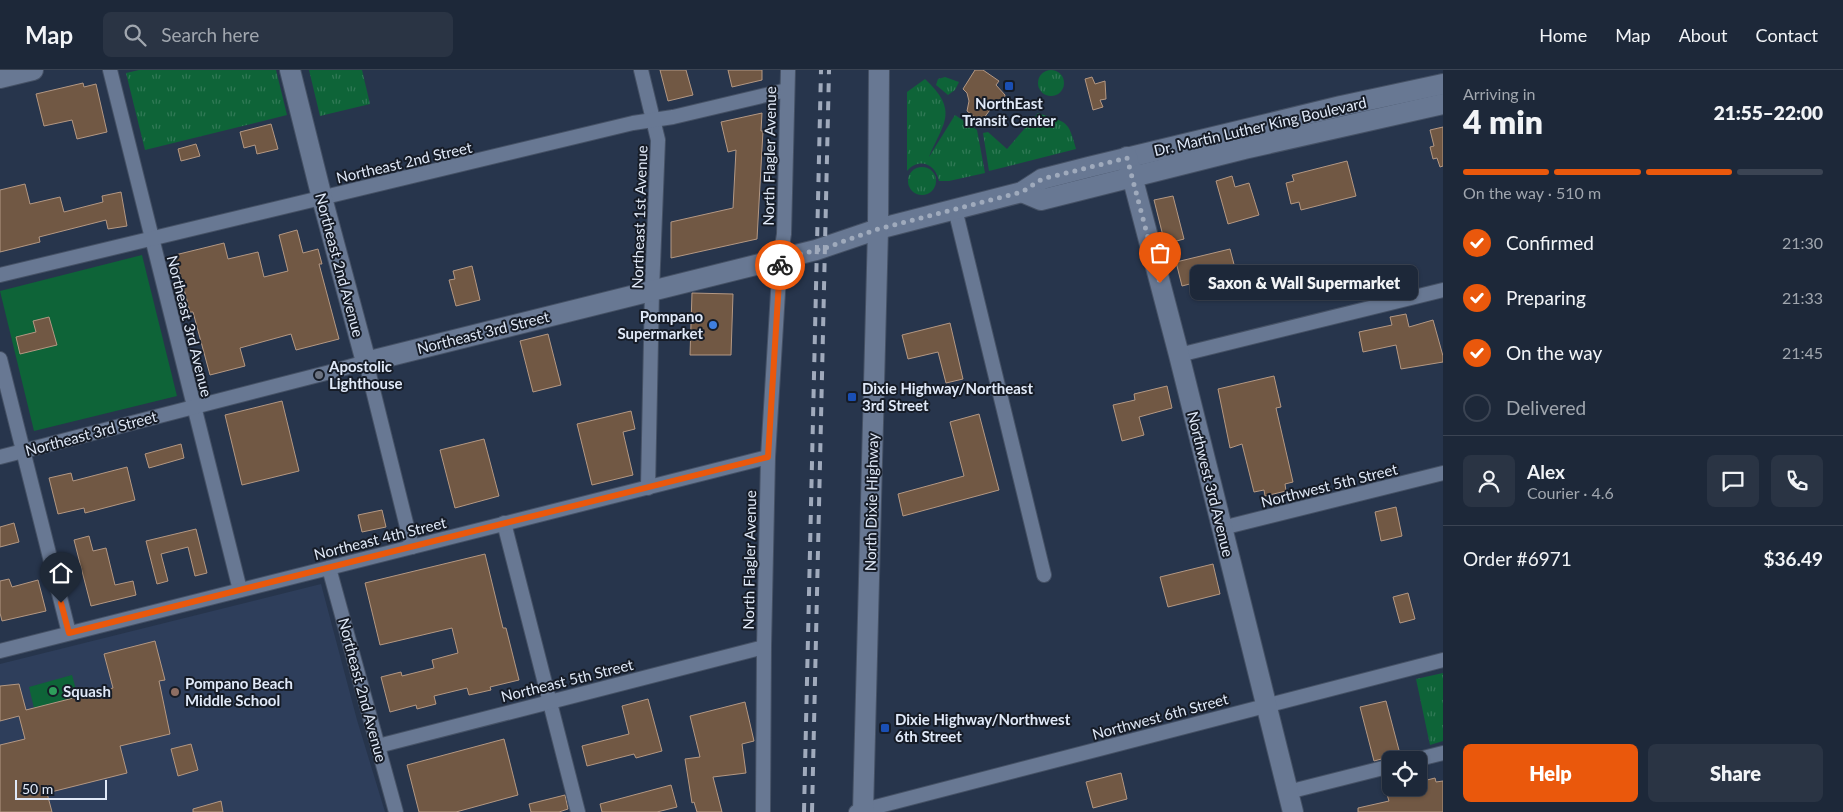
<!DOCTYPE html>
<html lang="en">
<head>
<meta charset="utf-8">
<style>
  body { margin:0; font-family:Lato,sans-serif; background:#2a3444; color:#f1f3f6; height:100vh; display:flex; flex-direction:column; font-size:19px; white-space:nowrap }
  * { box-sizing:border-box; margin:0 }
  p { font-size:16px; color:#a0a6ae }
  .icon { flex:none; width:28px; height:28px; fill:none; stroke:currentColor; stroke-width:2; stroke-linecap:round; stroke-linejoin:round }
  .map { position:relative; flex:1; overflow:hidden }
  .drawer { display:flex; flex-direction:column; background:#1d2839; width:400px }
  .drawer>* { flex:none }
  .fabs { position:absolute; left:1382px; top:681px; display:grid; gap:10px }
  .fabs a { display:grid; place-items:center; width:45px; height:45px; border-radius:8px; background:#1d2839; box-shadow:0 1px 4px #0004,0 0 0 1px #3b4453; font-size:25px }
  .scale { position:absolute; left:15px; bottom:12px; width:92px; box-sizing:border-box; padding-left:5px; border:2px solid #e0e9f8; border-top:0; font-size:14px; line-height:18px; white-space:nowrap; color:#e0e9f8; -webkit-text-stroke:4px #161c27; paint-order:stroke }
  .pin { position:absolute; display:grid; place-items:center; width:42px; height:42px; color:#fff; margin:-51px -21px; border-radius:50% 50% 50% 0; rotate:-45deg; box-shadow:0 0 5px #0007 }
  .pin .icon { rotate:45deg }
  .courier { position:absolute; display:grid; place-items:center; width:50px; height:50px; margin:-25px; border:4px solid #ea580c; border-radius:50%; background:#fff; color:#222; box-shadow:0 1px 6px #0007 }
  .bubble { position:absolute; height:35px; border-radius:8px; background:#1d2839; box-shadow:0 1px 4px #0004,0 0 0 1px #3b4453; font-size:16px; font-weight:800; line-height:35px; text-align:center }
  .headline em { font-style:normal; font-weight:800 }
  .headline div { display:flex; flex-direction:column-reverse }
  .headline { display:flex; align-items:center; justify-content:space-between; height:85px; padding:0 20px }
  h1 { font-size:32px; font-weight:800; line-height:38px }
  .bar { display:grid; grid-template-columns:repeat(4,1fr); gap:8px 5px; align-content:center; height:60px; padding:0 20px }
  .bar i { height:6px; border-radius:4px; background:#3b4453 }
  .bar .selected { background:#ea580c }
  .bar p { grid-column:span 4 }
  .line { display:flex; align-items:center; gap:12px; padding:0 20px; border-top:1px solid #3b4453 }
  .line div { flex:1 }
  .round { display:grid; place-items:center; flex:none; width:52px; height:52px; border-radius:8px; background:#2a3444 }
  ol { padding:0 20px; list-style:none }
  li { display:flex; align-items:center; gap:15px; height:55px }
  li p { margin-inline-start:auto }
  li .icon { padding:5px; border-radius:50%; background:#ea580c; color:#fff; stroke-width:4 }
  li:last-child { color:#a0a6ae }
  li i { width:28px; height:28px; border:2px solid #3b4453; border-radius:50% }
  .action { display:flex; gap:10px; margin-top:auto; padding:10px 20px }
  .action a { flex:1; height:58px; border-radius:8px; background:#ea580c; color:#fff; font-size:20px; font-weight:800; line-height:58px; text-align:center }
  .action a+a { background:#2a3444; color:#f1f3f6 }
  header { display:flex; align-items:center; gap:30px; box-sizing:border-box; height:70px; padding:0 25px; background:#1d2839; border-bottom:1px solid #3b4453 }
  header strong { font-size:24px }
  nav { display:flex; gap:28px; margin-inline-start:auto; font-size:18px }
  .search { width:350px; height:45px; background:#2a3444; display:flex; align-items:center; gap:12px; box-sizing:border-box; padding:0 18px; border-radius:8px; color:#a0a6ae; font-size:19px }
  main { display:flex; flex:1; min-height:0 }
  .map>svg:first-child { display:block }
</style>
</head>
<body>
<header>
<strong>Map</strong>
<div class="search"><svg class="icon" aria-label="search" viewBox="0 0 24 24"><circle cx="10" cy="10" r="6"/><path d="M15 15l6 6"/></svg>Search here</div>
<nav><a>Home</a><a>Map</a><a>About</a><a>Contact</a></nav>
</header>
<main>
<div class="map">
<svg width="1443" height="742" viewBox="0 0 1443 742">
  <defs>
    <pattern id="grass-tufts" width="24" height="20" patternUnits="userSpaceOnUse" patternTransform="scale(1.25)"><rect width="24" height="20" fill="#0e6438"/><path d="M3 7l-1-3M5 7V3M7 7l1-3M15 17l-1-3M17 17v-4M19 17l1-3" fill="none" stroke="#317a56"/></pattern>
  </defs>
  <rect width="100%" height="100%" fill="#27354c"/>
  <path fill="#2e3e5b" d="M321,514L357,650L385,742H0V594Z"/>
  <g fill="url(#grass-tufts)">
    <path d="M139,0H276L287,45L145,80L126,3Z"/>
    <path d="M309,0H362L370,34L320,46Z"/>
    <circle cx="1051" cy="13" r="13"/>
    <path d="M945,7L959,12L955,20L948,25L936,15L938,9Z"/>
    <path d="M925,9C959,41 944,52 929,87L955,45L977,60L985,103L949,111H939C936,94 919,87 907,101V22Z"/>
    <path d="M1038,43C1067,53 1068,49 1076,79L989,101L983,63L988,62L1007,79Z"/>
    <circle cx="922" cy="111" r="14"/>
    <path d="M1443,603V671L1430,675L1416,609Z"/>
  </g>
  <g fill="#0e6438">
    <path d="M142,185L177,326L34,361L0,221Z"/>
    <path d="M72,605L78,627L34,638L29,617Z"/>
  </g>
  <g fill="#715844" stroke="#b49883">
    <path d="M660,0H686L693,25L668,31Z"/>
    <path d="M728,0H762V10L732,17Z"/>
    <path d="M975,0H983L999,11L996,15L1005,25L1004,30L995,33L981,52L967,41L969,31L967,23L963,19Z"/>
    <path d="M1092,7L1095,14L1105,11L1106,29L1100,30L1103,37L1093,40L1085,9Z"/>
    <path d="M83,13L84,17L96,14L107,62L77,69L72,50L44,56L36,24Z"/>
    <path d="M762,43L761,61H763L757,169L671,188V152L733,138L736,80L728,82L721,52Z"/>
    <path d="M271,54L278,79L257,84L255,75L244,78L240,62Z"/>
    <path d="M1443,57V96L1440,97L1437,88L1433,89L1430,77L1434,76L1430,60Z"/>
    <path d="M196,74L200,86L181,91L178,79Z"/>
    <path d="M1347,91L1356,126L1301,140L1299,132L1291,134L1286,113L1294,111L1292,105Z"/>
    <path d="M1232,106L1235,117L1249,113L1259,145L1228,154L1216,111Z"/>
    <path d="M25,114L30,134L60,127L64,142L103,132L102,126L121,122L127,156L108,159L106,150L39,167L40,172L0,182V120Z"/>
    <path d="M1173,126L1184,169L1165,174L1154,130Z"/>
    <path d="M297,160L303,183L318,179L322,194H319L339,269L296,280L291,264L240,278L245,296L210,305L193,242H190L175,185L224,173L228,189L258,182L264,207L288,201L279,165Z"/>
    <path d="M1230,179L1236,202L1182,216L1176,192Z"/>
    <path d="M472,196L480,230L456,236L449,210L455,209L453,201Z"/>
    <path d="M692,223L733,224L731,285H690Z"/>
    <path d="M1406,244L1409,257L1433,250L1443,286V292L1401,299L1396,275L1363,282L1359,262L1392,255L1390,247Z"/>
    <path d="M49,247L57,275L20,284L16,267L36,262L33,251Z"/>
    <path d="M950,253L963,309L946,313L938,282L908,289L902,265Z"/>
    <path d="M548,264L561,315L533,322L520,271Z"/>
    <path d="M1274,306L1281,337L1276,338L1293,412L1285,414L1286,421L1265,426L1264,420L1254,422L1242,374L1230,378L1218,319Z"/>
    <path d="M1167,316L1172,338L1139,347L1144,365L1122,371L1113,335L1135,330L1134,324Z"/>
    <path d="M282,331L299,401L242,415L225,345Z"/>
    <path d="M631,341L635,359L623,362L633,405L592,415L577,354Z"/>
    <path d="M979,344L999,420L903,446L898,424L964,406L950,352Z"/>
    <path d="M484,369L499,426L455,438L440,380Z"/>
    <path d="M181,374L184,388L149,398L145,384Z"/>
    <path d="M127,397L135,430L85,443L84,438L58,444L49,408L71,403L73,411Z"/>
    <path d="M1396,437L1402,466L1381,471L1375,442Z"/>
    <path d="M382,440L386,457L362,462L358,445Z"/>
    <path d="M14,453L19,472L0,477V457Z"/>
    <path d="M196,459L207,503L195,506L188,477L161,484L168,511L157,514L146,471Z"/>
    <path d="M89,466L93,481L106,478L115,515L133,511L136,525L91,536L74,470Z"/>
    <path d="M485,484L503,558H506L519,610L490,617L491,620L469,625L467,618L434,626L436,634L417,639L416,635L390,642L381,607L401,602L402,606L434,598L432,590L458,583L452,558L380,575L365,513Z"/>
    <path d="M1213,494L1220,524L1168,537L1160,507Z"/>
    <path d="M9,509L12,517L38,510L46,541L2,551L0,543V511Z"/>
    <path d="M1408,523L1415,549L1400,553L1393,527Z"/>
    <path d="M155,571L165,610L159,611L170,664L120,676L127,703L47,723L52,742H0V675L25,669L19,646L0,651V616L19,614L26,640L113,618L104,584Z"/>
    <path d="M648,629L662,681L636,688L634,684L587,696L582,676L629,664L622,636Z"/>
    <path d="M1386,631L1400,684L1374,691L1360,637Z"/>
    <path d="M745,632L754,671L742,674L746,703L713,707L722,742H697L694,732L692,733L685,689L700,687L690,646Z"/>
    <path d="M504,669L518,725L456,742H419L407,695Z"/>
    <path d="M191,674L198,700L178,706L171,679Z"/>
    <path d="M1121,703L1127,729L1093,738L1086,712Z"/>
    <path d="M1435,708L1436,712L1443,711V742H1358V738L1389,731L1385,718H1419V712Z"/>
    <path d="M671,715L677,737L657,742H602L600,734Z"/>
    <path d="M565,725L568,739L559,742H531L529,734Z"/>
    <path d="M221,731L223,742H193V739Z"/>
  </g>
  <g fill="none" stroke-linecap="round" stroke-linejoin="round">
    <defs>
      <g id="street">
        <path d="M110,0L240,520"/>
        <path d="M641,0L658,70L652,220L648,418"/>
        <path d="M955,139L1044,505"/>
        <path d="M0,205L633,53L673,47L787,20"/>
        <path d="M1179,285L1443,220"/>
        <path d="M0,289L69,563"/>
        <path d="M0,387L334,301L366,292L412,477"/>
        <path d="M504,453L578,742"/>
        <path d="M1222,458L1443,403"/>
        <path d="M329,498L396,742"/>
        <path d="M0,581L768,387"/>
        <path d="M378,676L764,577"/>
        <path d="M1415,690L1443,683"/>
        <path d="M1288,722L1391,696"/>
        <path d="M763,742L764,577L768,387L780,189L784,164L788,0"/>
        <path d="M856,742L1443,590"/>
      </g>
      <g id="secondary">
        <path d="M290,0L322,128L366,292L816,180L878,159L1022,122L1042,109L1089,97L1341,36L1443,14"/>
        <path d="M0,8L33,0"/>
        <path d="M1127,87L1179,285L1293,742"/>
        <path d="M1022,122L1041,130L1244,79L1443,34"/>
        <path d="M863,742L878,159L879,0"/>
      </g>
    </defs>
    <use href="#street" stroke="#455165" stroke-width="16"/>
    <use href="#secondary" stroke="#455165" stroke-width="22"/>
    <use href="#street" stroke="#687893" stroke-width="14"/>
    <use href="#secondary" stroke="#687893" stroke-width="20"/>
    <g stroke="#a0aabc" stroke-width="4" stroke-dasharray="9 9" stroke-linecap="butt">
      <path d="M804,742L821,0"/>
      <path d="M812,742L829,0"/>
    </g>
  </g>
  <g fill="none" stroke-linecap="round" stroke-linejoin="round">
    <path stroke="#9faabc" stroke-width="5" stroke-dasharray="0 9" d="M780,195V189L825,178L878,159L1022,122L1042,109L1127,88L1160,213"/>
    <path stroke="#ea580c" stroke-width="6" d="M61,533L69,563L768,387L780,195"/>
  </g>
  <g fill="#1a4fb4" stroke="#161c27" stroke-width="2">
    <rect x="1004" y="11" width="10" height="10" rx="2.5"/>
    <rect x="847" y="322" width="10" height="10" rx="2.5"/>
    <rect x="880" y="653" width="10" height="10" rx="2.5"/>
  </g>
  <circle fill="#3f7fe0" stroke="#161c27" stroke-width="2" cx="713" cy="255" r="5"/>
  <circle fill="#6b7280" stroke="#161c27" stroke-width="2" cx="319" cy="305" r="5"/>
  <circle fill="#2e9e5b" stroke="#161c27" stroke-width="2" cx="53" cy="621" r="5"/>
  <circle fill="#8d6e63" stroke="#161c27" stroke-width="2" cx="175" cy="622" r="5"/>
  <g text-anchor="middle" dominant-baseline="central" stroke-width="4" stroke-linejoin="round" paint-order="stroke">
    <g font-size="15" font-weight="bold" fill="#e0e9f8" stroke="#161c27" text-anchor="start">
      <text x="1009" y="33" text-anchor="middle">NorthEast<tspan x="1009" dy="17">Transit Center</tspan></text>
      <text x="703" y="246" text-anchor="end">Pompano<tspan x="703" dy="17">Supermarket</tspan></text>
      <text x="329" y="296">Apostolic<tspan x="329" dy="17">Lighthouse</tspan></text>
      <text x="862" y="318">Dixie Highway/Northeast<tspan x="862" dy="17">3rd Street</tspan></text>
      <text x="185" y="613">Pompano Beach<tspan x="185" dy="17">Middle School</tspan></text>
      <text x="63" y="621">Squash</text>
      <text x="895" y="649">Dixie Highway/Northwest<tspan x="895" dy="17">6th Street</tspan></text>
    </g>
    <g font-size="15" fill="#e0e9f8" stroke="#161c27">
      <text transform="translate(1260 56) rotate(-13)">Dr. Martin Luther King Boulevard</text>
      <text transform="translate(769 86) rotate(-89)">North Flagler Avenue</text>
      <text transform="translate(404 92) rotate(-13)">Northeast 2nd Street</text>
      <text transform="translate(639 147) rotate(-88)">Northeast 1st Avenue</text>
      <text transform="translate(340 195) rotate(75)">Northeast 2nd Avenue</text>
      <text transform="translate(190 256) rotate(76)">Northeast 3rd Avenue</text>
      <text transform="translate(483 262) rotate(-14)">Northeast 3rd Street</text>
      <text transform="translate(91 363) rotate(-15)">Northeast 3rd Street</text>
      <text transform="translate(1211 414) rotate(76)">Northwest 3rd Avenue</text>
      <text transform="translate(1329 415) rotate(-14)">Northwest 5th Street</text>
      <text transform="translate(871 432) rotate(-89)">North Dixie Highway</text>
      <text transform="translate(380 468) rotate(-14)">Northeast 4th Street</text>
      <text transform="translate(749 490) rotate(-89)">North Flagler Avenue</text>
      <text transform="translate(567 610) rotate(-14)">Northeast 5th Street</text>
      <text transform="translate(363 620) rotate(75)">Northeast 2nd Avenue</text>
      <text transform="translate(1160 646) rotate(-15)">Northwest 6th Street</text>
    </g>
  </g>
</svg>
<div class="fabs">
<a><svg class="icon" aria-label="locate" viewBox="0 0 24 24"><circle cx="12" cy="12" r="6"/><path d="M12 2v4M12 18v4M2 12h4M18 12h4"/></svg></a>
</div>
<div class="scale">50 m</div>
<div class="pin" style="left:1160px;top:213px;background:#ea580c"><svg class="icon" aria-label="bag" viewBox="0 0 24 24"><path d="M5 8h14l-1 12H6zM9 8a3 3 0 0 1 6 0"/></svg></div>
<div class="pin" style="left:61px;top:533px;background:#1f2937"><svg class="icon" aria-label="home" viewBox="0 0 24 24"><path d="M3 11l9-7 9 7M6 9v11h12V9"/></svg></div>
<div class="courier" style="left:780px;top:195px"><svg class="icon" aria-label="bike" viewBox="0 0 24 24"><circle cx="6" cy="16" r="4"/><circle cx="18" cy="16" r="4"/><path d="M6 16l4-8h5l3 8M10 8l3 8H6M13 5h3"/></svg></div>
<div class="bubble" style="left:1190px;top:195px;width:228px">Saxon &amp; Wall Supermarket</div>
</div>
<section class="drawer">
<div class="headline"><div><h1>4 min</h1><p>Arriving in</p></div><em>21:55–22:00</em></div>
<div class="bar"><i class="selected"></i><i class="selected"></i><i class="selected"></i><i></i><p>On the way · 510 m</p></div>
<ol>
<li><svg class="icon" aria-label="check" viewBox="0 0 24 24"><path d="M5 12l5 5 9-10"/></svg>Confirmed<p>21:30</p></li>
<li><svg class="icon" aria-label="check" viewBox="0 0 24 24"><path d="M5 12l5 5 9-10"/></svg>Preparing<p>21:33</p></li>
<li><svg class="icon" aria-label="check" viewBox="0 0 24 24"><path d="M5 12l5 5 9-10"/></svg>On the way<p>21:45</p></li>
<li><i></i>Delivered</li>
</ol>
<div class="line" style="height:90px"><a class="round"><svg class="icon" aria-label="person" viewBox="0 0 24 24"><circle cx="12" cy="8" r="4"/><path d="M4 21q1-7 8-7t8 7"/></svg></a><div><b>Alex</b><p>Courier · 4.6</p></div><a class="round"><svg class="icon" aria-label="chat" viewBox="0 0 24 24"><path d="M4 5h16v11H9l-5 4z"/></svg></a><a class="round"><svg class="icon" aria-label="phone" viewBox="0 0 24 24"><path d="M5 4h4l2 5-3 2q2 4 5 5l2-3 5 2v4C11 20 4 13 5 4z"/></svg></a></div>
<div class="line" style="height:65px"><div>Order #6971</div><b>$36.49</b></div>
<div class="action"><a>Help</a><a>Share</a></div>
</section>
</main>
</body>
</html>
